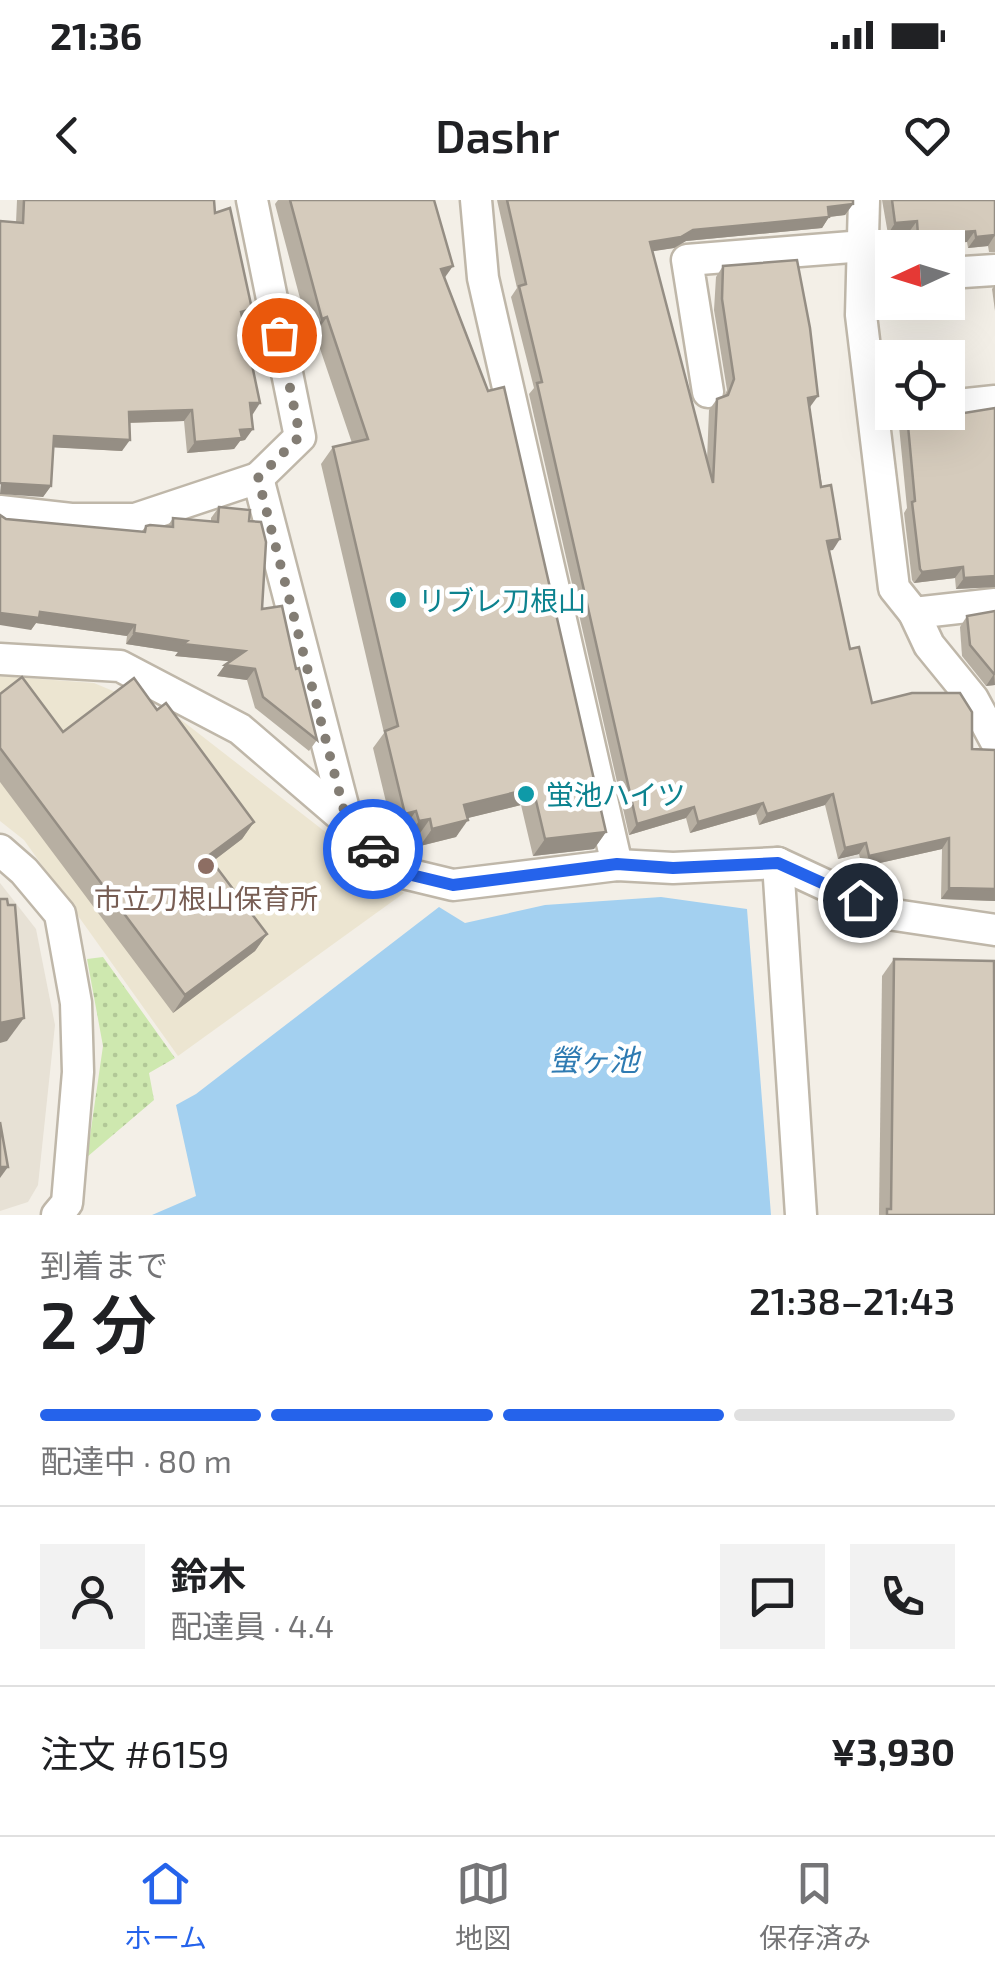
<!DOCTYPE html>
<html lang="ja">
<head>
<meta charset="utf-8">
<style>
  body { margin:0; font-family:"Exo 2","Noto Sans JP",sans-serif; background:#f2f2f2; color:#202124; height:100vh; display:flex; flex-direction:column; font-size:38px; white-space:nowrap }
  * { box-sizing:border-box; margin:0 }
  p { font-size:32px; color:#757577 }
  .icon { flex:none; width:55px; height:55px; fill:none; stroke:currentColor; stroke-width:2; stroke-linecap:round; stroke-linejoin:round }
  .map { position:relative; height:1015px; overflow:hidden }
  .drawer { display:flex; flex-direction:column; background:#fff; flex:1 }
  .drawer>* { flex:none }
  .needle { width:65px; rotate:266deg }
  .controls { position:absolute; left:875px; top:30px; display:grid; gap:20px }
  .controls a { display:grid; place-items:center; width:90px; height:90px; border-radius:0px; background:#fff; box-shadow:0 10px 40px #0002; font-size:50px }
  .pin { position:absolute; display:grid; place-items:center; width:85px; height:85px; color:#fff; margin:-42px; border:5px solid #fff; border-radius:50%; box-shadow:0 2px 10px #0007 }
  .courier { position:absolute; display:grid; place-items:center; width:100px; height:100px; margin:-50px; border:8px solid #2563eb; border-radius:50%; background:#fff; color:#222; box-shadow:0 2px 12px #0007 }
  .headline em { font-style:normal; font-weight:600 }
  .headline div { display:flex; flex-direction:column-reverse }
  .headline { display:flex; align-items:center; justify-content:space-between; height:170px; padding:0 40px }
  h1 { font-size:65px; font-weight:600; line-height:75px }
  .bar { display:grid; grid-template-columns:repeat(4,1fr); gap:15px 10px; align-content:center; height:120px; padding:0 40px }
  .bar i { height:12px; border-radius:8px; background:#e0e0e0 }
  .bar .selected { background:#2563eb }
  .bar p { grid-column:span 4 }
  .line { display:flex; align-items:center; gap:25px; padding:0 40px; border-top:2px solid #e0e0e0 }
  .line div { flex:1 }
  .round { display:grid; place-items:center; flex:none; width:105px; height:105px; border-radius:0px; background:#f2f2f2 }
  .status { display:flex; justify-content:space-between; align-items:center; height:70px; padding:0 50px; background:#fff; direction:ltr }
  .status svg { height:28px; fill:currentColor }
  header { display:flex; justify-content:space-between; align-items:center; height:130px; padding:0 40px; background:#fff; font-size:45px; font-weight:600 }
  .menu { display:flex; justify-content:space-around; align-items:center; height:140px; border-top:2px solid #e0e0e0; background:#fff; font-size:28px; color:#757577 }
  .menu a { display:grid; justify-items:center; gap:5px }
  .menu .selected { color:#2563eb }
  .map>svg:first-child { display:block }
</style>
</head>
<body>
<div class="status"><b>21:36</b><svg viewBox="0 0 49 12"><path d="M0 12V9h3v3zM5 12V6h3v6zM10 12V3h3v9zM15 12V0h3v12zM26 1h20v11H26zM47 4h2v5h-2z"/></svg></div>
<header><svg class="icon" aria-label="back" viewBox="0 0 24 24"><path d="M15 5l-7 7 7 7"/></svg>Dashr<svg class="icon" aria-label="heart" viewBox="0 0 24 24"><path d="M12 20l-8-8c-3-5 5-10 8-4 3-6 11-1 8 4z"/></svg></header>
<div class="map">
<svg width="995" height="1015" viewBox="0 0 995 1015">
  <defs>
    <pattern id="park-dots" width="8" height="8" patternUnits="userSpaceOnUse" patternTransform="scale(2.5)"><rect width="8" height="8" fill="#cee8af"/><path d="M2 2h.1M6 6h.1" fill="none" stroke="#b2c897" stroke-width="1.8" stroke-linecap="round"/></pattern>
  </defs>
  <rect width="100%" height="100%" fill="#f3efe7"/>
  <path fill="#e7e1d5" d="M0,683L36,729L55,825L38,985L28,1002L0,1011Z"/>
  <path fill="#ece5d1" d="M0,476L94,483L180,519L404,693L178,856L24,640L0,621Z"/>
  <path fill="url(#park-dots)" d="M103,757L175,858L149,873L154,900L87,957L103,846L87,759Z"/>
  <path fill="#a3d0f0" d="M661,697L747,709L771,1015H152L196,996L176,905L196,894L439,707L465,723L545,705Z"/>
  <g fill="none" stroke-linecap="round" stroke-linejoin="round">
    <defs>
      <g id="minor">
        <path d="M252,0L300,237L258,278"/>
        <path d="M476,0L483,78L617,665"/>
        <path d="M864,0L861,115L894,388L914,413L929,445L973,499L995,540"/>
        <path d="M948,73L995,70"/>
        <path d="M708,192L687,60L864,46L892,61"/>
        <path d="M948,206L995,201"/>
        <path d="M0,311L71,319H135L258,278L347,621"/>
        <path d="M914,413L995,404"/>
        <path d="M0,459L120,466L240,529L347,621L395,671L453,685L617,665L673,668L778,663L888,714L995,730"/>
        <path d="M0,650L24,671L60,714L76,803L78,872L67,1003L57,1015"/>
        <path d="M778,663L801,1015"/>
      </g>
    </defs>
    <use href="#minor" stroke="#bfb7a9" stroke-width="35"/>
    <use href="#minor" stroke="#fff" stroke-width="30"/>
  </g>
  <g fill="#b7afa2">
    <path d="M17,0H214L215,13L252,109L243,121L253,214L245,240L240,241L234,249L187,253L184,221L129,223L122,251L53,247L51,286L43,297L16,23Z"/>
    <path d="M278,0H434L444,78L606,632L594,649L533,656L521,605L467,618L456,637L420,646L418,636L407,638L404,628L393,631L373,548L384,533L321,264L333,247L352,243L315,134L310,136L275,4Z"/>
    <path d="M497,0H853V4L845,15L829,17L822,28L686,41L674,48L652,51L707,260L709,210L717,199L724,197L727,190L714,110L716,77L723,66L809,208L833,350H829L850,449L872,503L972,549L995,550V701L941,699L942,649L862,667L859,654L838,659L825,605L759,625L756,614L690,633L686,618L629,635L529,194L534,188L511,97L517,88Z"/>
    <path d="M882,0H995V52H989L988,46L968,48L967,42L910,46L909,32L888,34Z"/>
    <path d="M995,85V111L992,89Z"/>
    <path d="M995,208V387L956,389L955,378L914,383L912,380L904,313L907,308L899,226L907,215L958,214Z"/>
    <path d="M219,307L249,321L262,409L296,469L317,540L309,551L255,508L247,480L217,476L225,465L230,461L175,456L178,452L126,444L127,436L36,423L31,430L6,319L142,331L146,326L167,327L173,318L211,321V318Z"/>
    <path d="M995,411V485L986,486L962,456L960,427L967,416Z"/>
    <path d="M0,494L63,532L157,510L254,622L242,639L212,662L267,734L255,751L173,813L0,582Z"/>
    <path d="M894,759L995,1015H879L882,776Z"/>
  </g>
  <g fill="#958e84">
    <path d="M853,4L845,15L820,18L828,7Z"/>
    <path d="M829,17L822,28L686,41L674,48L642,53L650,42L693,30Z"/>
    <path d="M917,21L909,32L888,34L895,23Z"/>
    <path d="M975,31L967,42L910,46L918,35Z"/>
    <path d="M995,35L988,46L968,48L976,37Z"/>
    <path d="M453,66L441,83V69Z"/>
    <path d="M252,109L244,120L234,123L241,112Z"/>
    <path d="M327,117L315,134L310,136L322,119Z"/>
    <path d="M818,196L810,207L808,198Z"/>
    <path d="M250,203H260L253,214L243,215Z"/>
    <path d="M192,210L184,221L121,223L129,212Z"/>
    <path d="M253,229L245,240L240,241L234,249L187,253L195,242L240,230Z"/>
    <path d="M54,236L130,240L122,251L46,247Z"/>
    <path d="M1,282L51,286L43,297L0,294Z"/>
    <path d="M840,339L833,350L820,352L827,341Z"/>
    <path d="M963,367L955,378L914,383L922,372Z"/>
    <path d="M995,376V387L956,389L964,378Z"/>
    <path d="M40,412L135,425L127,436L36,423L31,430L0,425V413Z"/>
    <path d="M134,433L187,441L245,451L237,462L175,456L178,452L126,444Z"/>
    <path d="M225,465L255,469L247,480L217,476Z"/>
    <path d="M994,474L995,485L986,486Z"/>
    <path d="M533,588L521,605L452,622L464,605Z"/>
    <path d="M833,594L825,605L759,625L767,614Z"/>
    <path d="M763,603L756,614L690,633L698,622Z"/>
    <path d="M694,607L686,618L629,635L637,624Z"/>
    <path d="M416,611L404,628L393,631L405,614Z"/>
    <path d="M430,619L418,636L407,638L419,621Z"/>
    <path d="M468,620L456,637L420,646L432,629Z"/>
    <path d="M254,622L242,639L196,674L208,656Z"/>
    <path d="M606,632L594,649L533,656L545,639Z"/>
    <path d="M949,638L942,649L862,667L869,656Z"/>
    <path d="M866,643L859,654L838,659L845,648Z"/>
    <path d="M949,688L995,689V701L941,699Z"/>
    <path d="M267,734L255,751L173,813L185,795Z"/>
    <path d="M24,818L7,841L0,843V823Z"/>
    <path d="M0,967H8L0,978Z"/>
  </g>
  <g fill="#d5cbbc" stroke="#958e84" stroke-width="2.5">
    <path d="M24,0H214L215,13L230,8L252,109L241,112L260,203H250L253,229L240,230L242,238L195,242L192,210L129,212L130,240L54,236L51,286L0,283V21L23,23Z"/>
    <path d="M290,0H434L453,66L441,69L488,191L504,187L606,632L545,639L533,588L464,605L468,620L432,629L430,619L419,621L416,611L405,614L385,531L398,526L333,247L368,239L327,117L322,119Z"/>
    <path d="M507,0H853V4L828,7L829,17L693,30L681,37L650,42L713,283L717,199L728,195L734,179L722,99L723,66L797,60L810,128L818,196L808,198L821,287L831,285L840,339L827,341L850,449L859,447L872,503L912,493H960L972,512V549L995,550V689L949,688V638L869,656L866,643L845,648L833,594L767,614L763,603L698,622L694,607L637,624L537,183L542,182L519,86L526,84Z"/>
    <path d="M892,0H995V35L976,37L975,31L918,35L917,21L895,23Z"/>
    <path d="M995,208V376L964,378L963,367L922,372L920,369L912,302L915,301L907,215L958,214Z"/>
    <path d="M219,307L250,310L249,321L261,322L266,342L262,409L282,406L296,469L299,468L317,540L263,497L255,469L225,465L245,451L183,444L187,441L134,433L135,425L40,412L39,418L0,413V315L6,319L145,332L146,326L150,325L173,327V318L218,322Z"/>
    <path d="M995,411V474H994L970,445L967,416Z"/>
    <path d="M22,477L63,532L134,478L157,510L166,503L254,622L208,656L267,734L185,795L0,548V494Z"/>
    <path d="M0,699H7L8,705H15L24,818L0,823Z"/>
    <path d="M894,759L994,761L995,1015H887V1009H891Z"/>
    <path d="M0,922L8,967H0Z"/>
  </g>
  <g fill="none" stroke-linecap="round" stroke-linejoin="round">
    <path stroke="#837d74" stroke-width="10" stroke-dasharray="0 18" d="M279,135L300,236L258,278L347,622L373,649"/>
    <path stroke="#2563eb" stroke-width="12" d="M373,649L395,671L453,685L617,664L673,668L778,663L860,700"/>
  </g>
  <g fill="#0f9aa8" stroke="#fff" stroke-width="4">
    <circle cx="398" cy="400" r="10"/>
    <circle cx="526" cy="594" r="10"/>
  </g>
  <circle fill="#8d6e63" stroke="#fff" stroke-width="4" cx="206" cy="666" r="10"/>
  <g text-anchor="middle" dominant-baseline="central" stroke-width="9" stroke-linejoin="round" paint-order="stroke">
    <g font-size="28" fill="#0d838f" stroke="#fff" text-anchor="start">
      <text x="418" y="400">リブレ刀根山</text>
      <text x="546" y="594">蛍池ハイツ</text>
    </g>
    <g font-size="28" fill="#785e54" stroke="#fff">
      <text x="206" y="698">市立刀根山保育所</text>
    </g>
    <g font-size="30" font-style="italic" fill="#2f7bb2" stroke="#fff">
      <text x="594" y="859">螢ヶ池</text>
    </g>
  </g>
</svg>
<div class="controls">
<a><svg class="needle" viewBox="-14 -14 28 28"><path d="M0-13l5 13h-10z" fill="#e53935"/><path d="M0 13l5-13h-10z" fill="#757577"/></svg></a>
<a><svg class="icon" aria-label="locate" viewBox="0 0 24 24"><circle cx="12" cy="12" r="6"/><path d="M12 2v4M12 18v4M2 12h4M18 12h4"/></svg></a>
</div>
<div class="pin" style="left:279px;top:135px;background:#ea580c"><svg class="icon" aria-label="bag" viewBox="0 0 24 24"><path d="M5 8h14l-1 12H6zM9 8a3 3 0 0 1 6 0"/></svg></div>
<div class="pin" style="left:860px;top:700px;background:#1f2937"><svg class="icon" aria-label="home" viewBox="0 0 24 24"><path d="M3 11l9-7 9 7M6 9v11h12V9"/></svg></div>
<div class="courier" style="left:373px;top:649px"><svg class="icon" aria-label="car" viewBox="0 0 24 24"><path d="M5 17H2v-5l4-1 3-4h7l3 4 3 1v5h-3M9 17h6M6 11h13"/><circle cx="7" cy="17" r="2"/><circle cx="17" cy="17" r="2"/></svg></div>
</div>
<section class="drawer">
<div class="headline"><div><h1>2 分</h1><p>到着まで</p></div><em>21:38–21:43</em></div>
<div class="bar"><i class="selected"></i><i class="selected"></i><i class="selected"></i><i></i><p>配達中 · 80 m</p></div>
<div class="line" style="height:180px"><a class="round"><svg class="icon" aria-label="person" viewBox="0 0 24 24"><circle cx="12" cy="8" r="4"/><path d="M4 21q1-7 8-7t8 7"/></svg></a><div><b>鈴木</b><p>配達員 · 4.4</p></div><a class="round"><svg class="icon" aria-label="chat" viewBox="0 0 24 24"><path d="M4 5h16v11H9l-5 4z"/></svg></a><a class="round"><svg class="icon" aria-label="phone" viewBox="0 0 24 24"><path d="M5 4h4l2 5-3 2q2 4 5 5l2-3 5 2v4C11 20 4 13 5 4z"/></svg></a></div>
<div class="line" style="height:130px"><div>注文 #6159</div><b>¥3,930</b></div>
</section>
<nav class="menu">
<a class="selected"><svg class="icon" aria-label="home" viewBox="0 0 24 24"><path d="M3 11l9-7 9 7M6 9v11h12V9"/></svg>ホーム</a>
<a><svg class="icon" aria-label="map" viewBox="0 0 24 24"><path d="M3 6l6-2 6 2 6-2v14l-6 2-6-2-6 2zM9 4v14M15 6v14"/></svg>地図</a>
<a><svg class="icon" aria-label="saved" viewBox="0 0 24 24"><path d="M7 4h10v16l-5-4-5 4z"/></svg>保存済み</a>
</nav>
</body>
</html>
